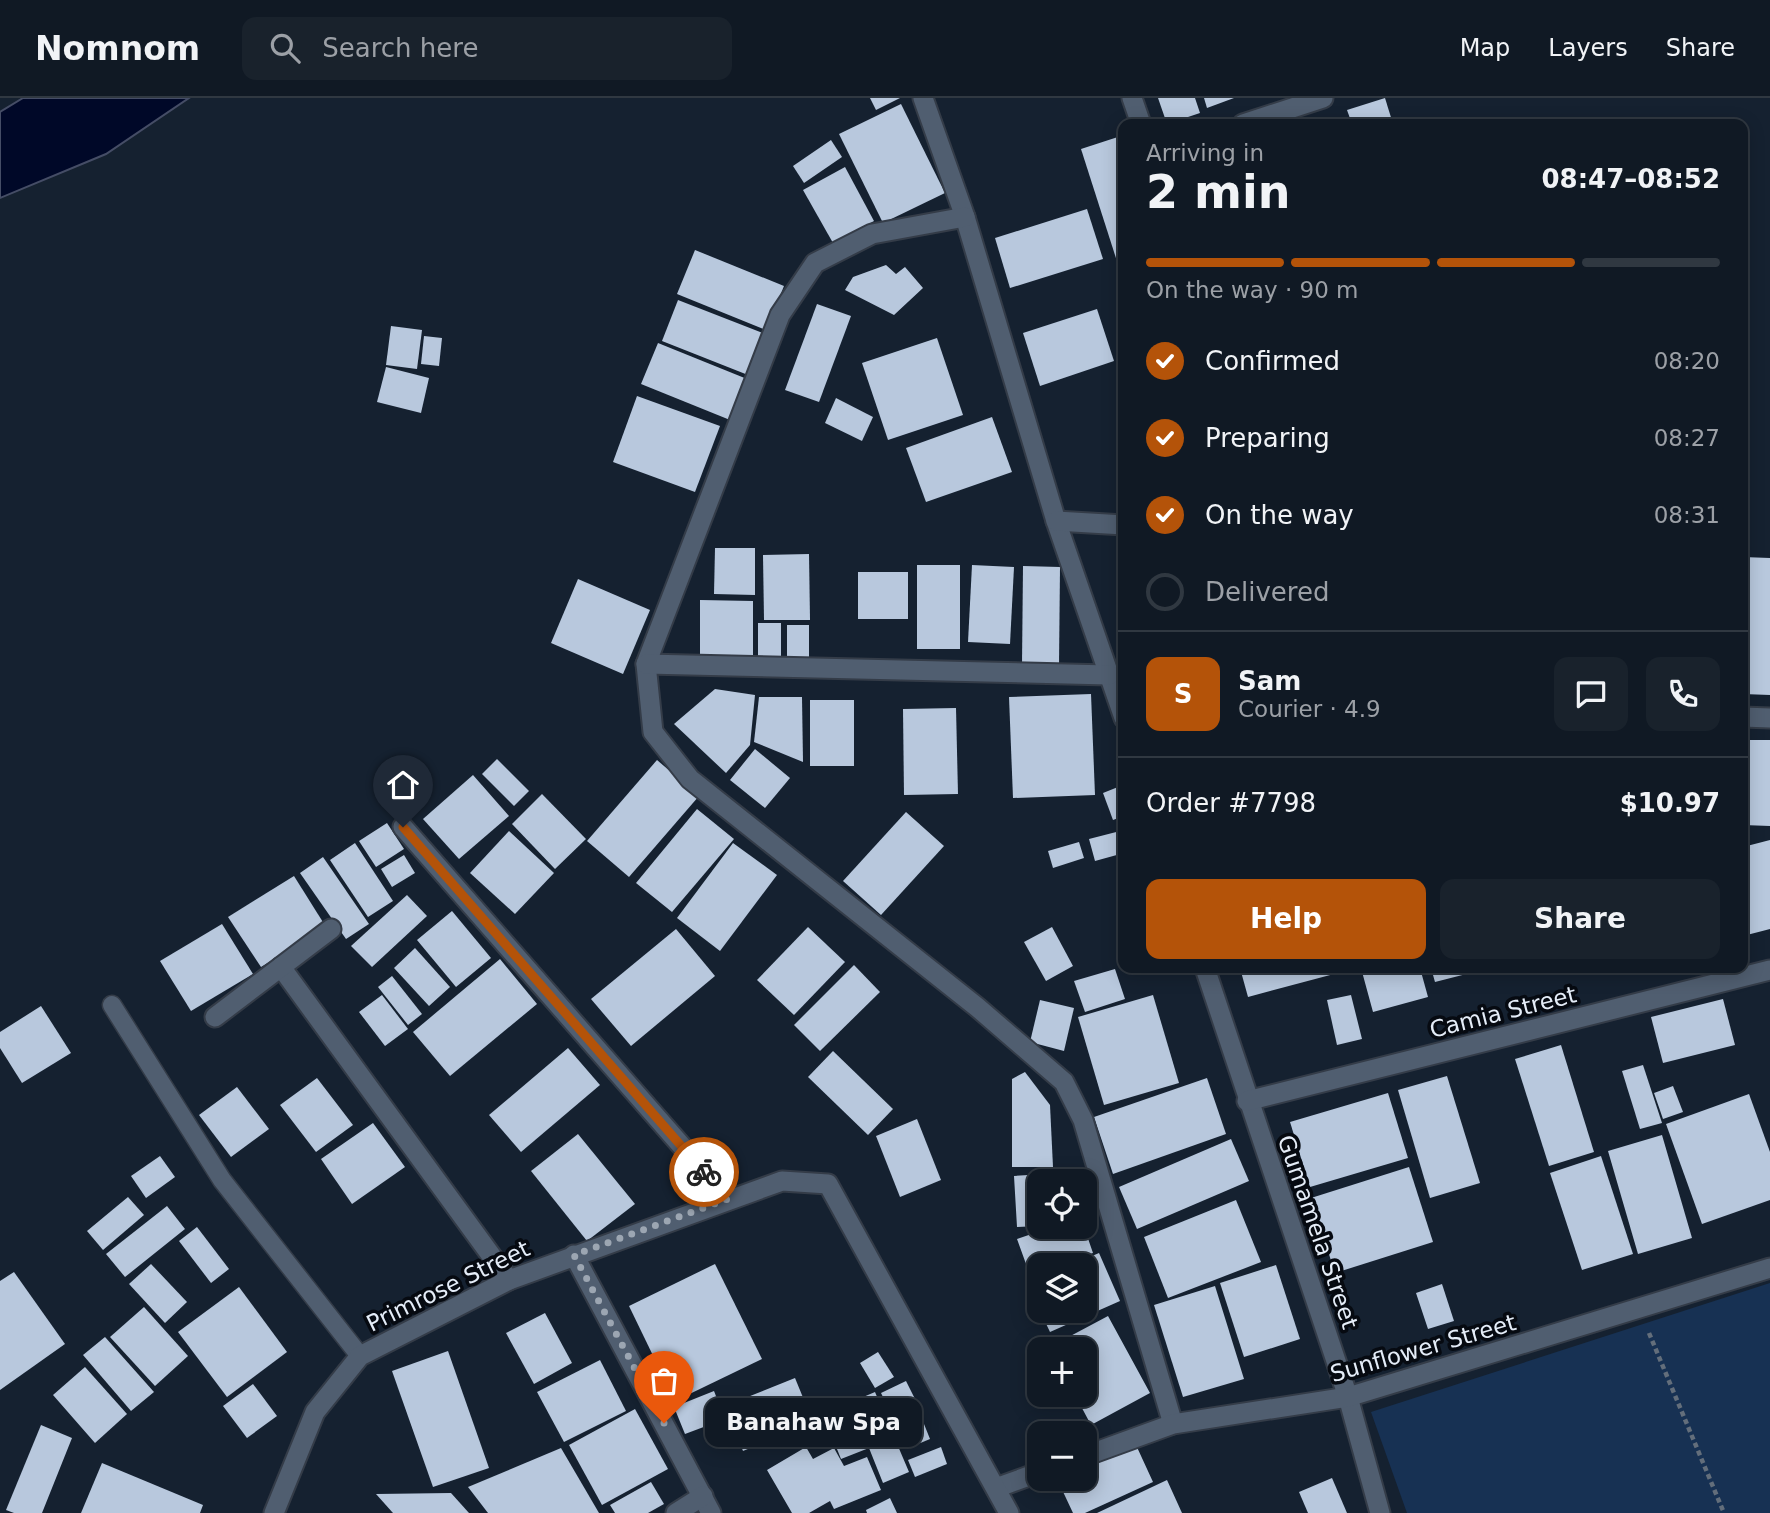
<!DOCTYPE html>
<html lang="en">
<head>
<meta charset="utf-8">
<style>
  body { margin:0; font-family:"DejaVu Sans",sans-serif; background:#19222c; color:#f1f3f6; height:100vh; display:flex; flex-direction:column; font-size:26px; white-space:nowrap }
  * { box-sizing:border-box; margin:0 }
  p { font-size:23px; color:#9ca0a6 }
  .icon { flex:none; width:38px; height:38px; fill:none; stroke:currentColor; stroke-width:2; stroke-linecap:round; stroke-linejoin:round }
  .map { position:relative; flex:1; overflow:hidden }
  .details { position:absolute; left:1118px; top:21px; width:630px; height:854px; display:flex; flex-direction:column; background:#101924; border-radius:14px; box-shadow:0 4px 18px #0003,0 0 0 2px #303841 }
  .details>* { flex:none }
  .tools { position:absolute; left:1027px; top:1071px; display:grid; gap:14px }
  .tools a { display:grid; place-items:center; width:70px; height:70px; border-radius:14px; background:#101924; box-shadow:0 4px 18px #0003,0 0 0 2px #303841; font-size:35px }
  .pin { position:absolute; display:grid; place-items:center; width:60px; height:60px; color:#fff; margin:-72px -30px; border-radius:50% 50% 50% 0; rotate:-45deg; box-shadow:0 0 7px #0007 }
  .pin .icon { rotate:45deg }
  .courier { position:absolute; display:grid; place-items:center; width:70px; height:70px; margin:-35px; border:5px solid #b45309; border-radius:50%; background:#fff; color:#222; box-shadow:0 2px 9px #0007 }
  .bubble { position:absolute; height:49px; border-radius:14px; background:#101924; box-shadow:0 4px 18px #0003,0 0 0 2px #303841; font-size:23px; font-weight:800; line-height:49px; text-align:center }
  .overview em { font-style:normal; font-weight:800 }
  .overview div { display:flex; flex-direction:column-reverse }
  .overview { display:flex; align-items:center; justify-content:space-between; height:119px; padding:0 28px }
  h1 { font-size:46px; font-weight:800; line-height:52px }
  .bar { display:grid; grid-template-columns:repeat(4,1fr); gap:10px 7px; align-content:center; height:84px; padding:0 28px }
  .bar i { height:9px; border-radius:5px; background:#303841 }
  .bar .selected { background:#b45309 }
  .bar p { grid-column:span 4 }
  .line { display:flex; align-items:center; gap:18px; padding:0 28px; border-top:2px solid #303841 }
  .line div { flex:1 }
  .round { display:grid; place-items:center; flex:none; width:74px; height:74px; border-radius:14px; background:#19222c }
  ol { padding:0 28px; list-style:none }
  li { display:flex; align-items:center; gap:21px; height:77px }
  li p { margin-inline-start:auto }
  li .icon { padding:7px; border-radius:50%; background:#b45309; color:#fff; stroke-width:4 }
  li:last-child { color:#9ca0a6 }
  li i { width:38px; height:38px; border:4px solid #303841; border-radius:50% }
  .primary-button { display:flex; gap:14px; margin-top:auto; padding:14px 28px }
  .primary-button a { flex:1; height:80px; border-radius:14px; background:#b45309; color:#fff; font-size:28px; font-weight:800; line-height:80px; text-align:center }
  .primary-button a+a { background:#19222c; color:#f1f3f6 }
  header { display:flex; align-items:center; gap:42px; box-sizing:border-box; height:98px; padding:0 35px; background:#101924; border-bottom:2px solid #303841 }
  header strong { font-size:33px }
  nav { display:flex; gap:38px; margin-inline-start:auto; font-size:24px }
  .search { width:490px; height:63px; background:#19222c; display:flex; align-items:center; gap:18px; box-sizing:border-box; padding:0 24px; border-radius:14px; color:#9ca0a6; font-size:26px }
  .map>svg:first-child { display:block }
</style>
</head>
<body>
<header>
<strong>Nomnom</strong>
<div class="search"><svg class="icon" aria-label="search" viewBox="0 0 24 24"><circle cx="10" cy="10" r="6"/><path d="M15 15l6 6"/></svg>Search here</div>
<nav><a>Map</a><a>Layers</a><a>Share</a></nav>
</header>
<div class="map">
<svg width="1770" height="1415" viewBox="0 0 1770 1415">
  <rect width="100%" height="100%" fill="#152130"/>
  <path fill="#173153" d="M1770,1185V1415H1407L1371,1314Z"/>
  <path fill="#000828" stroke="#454d66" stroke-width="2" d="M23,0H189L106,56L0,100V14Z"/>
  <g fill="#b8c8dd">
    <path d="M870,0H900L876,12Z"/>
    <path d="M1158,0H1195L1200,15L1167,26Z"/>
    <path d="M1204,0H1234L1207,10Z"/>
    <path d="M1385,0L1393,26H1352L1347,12Z"/>
    <path d="M901,6L945,95L883,125L839,36Z"/>
    <path d="M1124,37V182H1123L1081,51Z"/>
    <path d="M831,42L842,59L804,85L793,68Z"/>
    <path d="M845,69L874,123L833,145L803,92Z"/>
    <path d="M1087,111L1103,161L1010,190L995,140Z"/>
    <path d="M695,152L784,188L766,232L677,196Z"/>
    <path d="M886,167L896,176L905,169L923,190L894,217L845,192L853,179Z"/>
    <path d="M678,202L765,236L748,277L662,243Z"/>
    <path d="M817,206L851,218L819,304L785,292Z"/>
    <path d="M1097,211L1114,263L1040,288L1023,235Z"/>
    <path d="M391,228L422,232L417,271L386,267Z"/>
    <path d="M424,238L442,240L439,268L421,266Z"/>
    <path d="M937,240L963,317L888,342L862,265Z"/>
    <path d="M658,245L752,283L735,324L641,286Z"/>
    <path d="M386,269L429,280L421,315L377,304Z"/>
    <path d="M637,298L720,328L695,394L613,364Z"/>
    <path d="M836,300L873,319L862,343L825,325Z"/>
    <path d="M992,319L1012,374L926,404L906,350Z"/>
    <path d="M715,450H755V497L714,496Z"/>
    <path d="M809,456L810,522H764L763,457Z"/>
    <path d="M1743,459L1770,460V597L1743,596Z"/>
    <rect x="917" y="467" width="43" height="84"/>
    <path d="M972,467L1014,469L1010,546L968,544Z"/>
    <path d="M1023,468L1060,469L1059,567L1022,566Z"/>
    <rect x="858" y="474" width="50" height="47"/>
    <path d="M578,481L650,512L623,576L551,545Z"/>
    <path d="M700,502L753,503V560H700Z"/>
    <rect x="758" y="525" width="23" height="41"/>
    <rect x="787" y="527" width="22" height="36"/>
    <path d="M715,591L755,597L750,647L726,675L674,626Z"/>
    <path d="M1091,596L1095,697L1013,700L1009,599Z"/>
    <path d="M759,599H802L803,664L754,644Z"/>
    <rect x="810" y="602" width="44" height="66"/>
    <path d="M956,610L958,696L904,697L903,611Z"/>
    <path d="M1743,642H1770V728L1743,727Z"/>
    <path d="M755,651L790,680L765,710L730,682Z"/>
    <path d="M497,661L529,693L514,708L482,676Z"/>
    <path d="M657,662L699,698L629,779L587,743Z"/>
    <path d="M473,677L509,718L459,761L423,721Z"/>
    <path d="M1118,689L1124,703V718L1113,722L1103,695Z"/>
    <path d="M542,696L586,741L555,771L512,726Z"/>
    <path d="M697,711L734,741L672,814L636,785Z"/>
    <path d="M906,714L944,748L881,817L843,783Z"/>
    <path d="M387,725L404,751L376,769L359,743Z"/>
    <path d="M1124,732V755L1095,763L1089,741Z"/>
    <path d="M509,733L554,775L515,816L470,775Z"/>
    <path d="M1770,742V831L1743,838V749Z"/>
    <path d="M1079,744L1084,760L1053,770L1048,753Z"/>
    <path d="M355,745L393,803L368,819L330,762Z"/>
    <path d="M733,745L777,777L720,853L677,820Z"/>
    <path d="M404,757L415,775L392,789L381,771Z"/>
    <path d="M323,759L369,826L346,841L300,775Z"/>
    <path d="M294,778L326,829L261,869L228,819Z"/>
    <path d="M407,797L427,818L372,869L351,848Z"/>
    <path d="M452,813L491,860L456,889L417,842Z"/>
    <path d="M222,826L253,876L191,913L160,863Z"/>
    <path d="M808,829L845,864L794,917L757,882Z"/>
    <path d="M1052,829L1073,868L1046,883L1024,844Z"/>
    <path d="M676,831L715,878L631,948L591,901Z"/>
    <path d="M415,850L450,889L429,908L394,870Z"/>
    <path d="M500,861L537,906L450,978L413,934Z"/>
    <path d="M854,867L880,894L820,953L794,927Z"/>
    <path d="M1240,870H1332L1334,876L1248,899Z"/>
    <path d="M1361,870H1420L1428,899L1373,914Z"/>
    <path d="M1431,870H1486V871L1435,884Z"/>
    <path d="M1115,871L1125,901L1085,914L1074,883Z"/>
    <path d="M392,878L422,916L408,927L378,889Z"/>
    <path d="M382,897L408,931L385,948L359,914Z"/>
    <path d="M1153,897L1179,985L1104,1007L1078,919Z"/>
    <path d="M1351,897L1362,941L1337,947L1327,902Z"/>
    <path d="M1723,901L1735,947L1663,965L1651,919Z"/>
    <path d="M1040,902L1074,910L1064,953L1030,944Z"/>
    <path d="M41,908L71,955L22,985L0,950V934Z"/>
    <path d="M1561,947L1594,1054L1549,1068L1515,961Z"/>
    <path d="M568,950L600,987L521,1054L489,1017Z"/>
    <path d="M833,953L893,1011L868,1037L808,979Z"/>
    <path d="M1643,967L1662,1025L1640,1031L1622,973Z"/>
    <path d="M1025,974L1050,1007L1053,1069H1012V981Z"/>
    <path d="M1447,978L1480,1085L1430,1100L1398,992Z"/>
    <path d="M317,980L353,1027L316,1054L280,1007Z"/>
    <path d="M1207,980L1226,1036L1113,1076L1094,1019Z"/>
    <path d="M1673,988L1683,1014L1663,1021L1654,995Z"/>
    <path d="M237,989L269,1031L231,1059L199,1017Z"/>
    <path d="M1388,995L1408,1060L1310,1089L1290,1024Z"/>
    <path d="M1749,996L1770,1054V1102L1702,1126L1666,1026Z"/>
    <path d="M917,1021L941,1082L900,1099L876,1038Z"/>
    <path d="M373,1025L405,1069L352,1106L321,1061Z"/>
    <path d="M578,1036L635,1106L587,1143L531,1073Z"/>
    <path d="M1662,1037L1692,1140L1638,1156L1608,1053Z"/>
    <path d="M1231,1041L1249,1083L1137,1131L1119,1089Z"/>
    <path d="M160,1058L175,1079L146,1100L131,1078Z"/>
    <path d="M1601,1058L1633,1156L1582,1172L1550,1075Z"/>
    <path d="M1409,1069L1433,1144L1335,1175L1311,1100Z"/>
    <path d="M1086,1071L1087,1083H1050L1049,1073Z"/>
    <path d="M1045,1076L1046,1083H1040V1128L1017,1129L1014,1078Z"/>
    <path d="M128,1099L144,1117L103,1152L87,1133Z"/>
    <path d="M1236,1102L1261,1164L1168,1200L1144,1139Z"/>
    <path d="M167,1108L185,1131L125,1179L106,1156Z"/>
    <path d="M197,1129L229,1171L211,1185L179,1143Z"/>
    <path d="M1052,1129H1084L1093,1155L1057,1167H1040V1173L1030,1177L1017,1141Z"/>
    <path d="M1099,1155L1120,1203L1050,1234L1040,1213H1085V1167H1071Z"/>
    <path d="M151,1166L187,1204L165,1225L129,1186Z"/>
    <path d="M715,1166L762,1261L675,1303L629,1208Z"/>
    <path d="M1276,1167L1300,1241L1244,1259L1220,1185Z"/>
    <path d="M14,1174L65,1246L0,1292V1183Z"/>
    <path d="M1040,1181V1211L1028,1186Z"/>
    <path d="M1442,1186L1454,1223L1428,1231L1416,1195Z"/>
    <path d="M1215,1188L1244,1281L1183,1299L1154,1207Z"/>
    <path d="M239,1189L287,1254L227,1299L178,1234Z"/>
    <path d="M144,1209L188,1258L155,1288L110,1239Z"/>
    <path d="M545,1215L572,1265L534,1286L506,1235Z"/>
    <path d="M1108,1218L1150,1295L1091,1327L1075,1297H1085V1251H1046Z"/>
    <path d="M105,1239L154,1294L131,1313L83,1257Z"/>
    <path d="M448,1253L489,1370L433,1389L392,1273Z"/>
    <path d="M878,1254L894,1279L875,1290L860,1265Z"/>
    <path d="M600,1262L626,1313L564,1344L537,1294Z"/>
    <path d="M85,1269L127,1316L95,1345L53,1297Z"/>
    <path d="M795,1280L813,1324L743,1353L725,1308Z"/>
    <path d="M906,1283L921,1313L896,1325L881,1295Z"/>
    <path d="M253,1286L277,1318L247,1340L223,1308Z"/>
    <path d="M714,1293L725,1321L685,1336L674,1309Z"/>
    <path d="M875,1294L909,1374L883,1385L869,1350L841,1361L823,1316Z"/>
    <path d="M635,1311L668,1371L602,1407L569,1347Z"/>
    <path d="M922,1321L930,1341L906,1351L898,1331Z"/>
    <path d="M41,1327L72,1340L42,1415H14L6,1412Z"/>
    <path d="M1136,1347L1153,1384L1085,1415H1073L1058,1383L1085,1381V1370Z"/>
    <path d="M806,1349L813,1361L834,1350L844,1368L867,1359L881,1392L834,1411L830,1403L809,1415H792L767,1372Z"/>
    <path d="M941,1349L947,1366L915,1379L908,1362Z"/>
    <path d="M561,1350L599,1415H488L468,1389Z"/>
    <path d="M102,1365L203,1407L200,1415H81Z"/>
    <path d="M1332,1380L1347,1415H1308L1299,1394Z"/>
    <path d="M1167,1382L1182,1415H1097Z"/>
    <path d="M651,1384L664,1406L648,1415H615L610,1407Z"/>
    <path d="M451,1395L469,1415H393L376,1396Z"/>
    <path d="M890,1400L897,1415H867L866,1412Z"/>
  </g>
  <g fill="none" stroke-linecap="round" stroke-linejoin="round">
    <defs>
      <path id="service" d="M112,907L222,1082L360,1258"/>
      <g id="minor">
        <path d="M923,0L965,119L1056,423L1124,620"/>
        <path d="M1132,0L1141,26"/>
        <path d="M1243,26L1323,0"/>
        <path d="M965,119L872,136L815,165L780,217L646,566L653,634L690,681L977,909L1064,984L1083,1022L1173,1326"/>
        <path d="M1056,423L1124,427"/>
        <path d="M646,566L1109,577"/>
        <path d="M1743,619L1770,620"/>
        <path d="M403,729L728,1101"/>
        <path d="M281,869L509,1182"/>
        <path d="M1205,870L1348,1299L1380,1415"/>
        <path d="M215,919L331,831"/>
        <path d="M1247,1003L1770,872"/>
        <path d="M574,1157L711,1415"/>
        <path d="M1085,1358L1173,1326L1348,1299L1770,1170"/>
        <path d="M996,1390L1040,1374"/>
        <path d="M274,1415L315,1314L360,1258L509,1182L782,1083L828,1086L1009,1415"/>
        <path d="M676,1415L703,1398"/>
      </g>
    </defs>
    <use href="#service" stroke="#343c48" stroke-width="21"/>
    <use href="#minor" stroke="#343c48" stroke-width="23"/>
    <path stroke="#636e7b" stroke-width="4.5" stroke-dasharray="5 3.5" stroke-linecap="butt" d="M1649,1235L1724,1415"/>
    <use href="#service" stroke="#505e70" stroke-width="18"/>
    <use href="#minor" stroke="#505e70" stroke-width="19"/>
  </g>
  <g fill="none" stroke-linecap="round" stroke-linejoin="round">
    <path stroke="#9ca6b2" stroke-width="7" stroke-dasharray="0 12.6" d="M664,1325L574,1157L728,1101L704,1074"/>
    <path stroke="#b45309" stroke-width="9" d="M403,729L704,1074"/>
  </g>
  <g text-anchor="middle" dominant-baseline="central" stroke-width="7" stroke-linejoin="round" paint-order="stroke">
    <g font-size="23" fill="#e5edf8" stroke="#060a11">
      <text transform="translate(1503 914) rotate(-14)">Camia Street</text>
      <text transform="translate(1318 1134) rotate(71)">Gumamela Street</text>
      <text transform="translate(448 1188) rotate(-26)">Primrose Street</text>
      <text transform="translate(1423 1250) rotate(-16)">Sunflower Street</text>
    </g>
  </g>
</svg>
<div class="tools">
<a><svg class="icon" aria-label="locate" viewBox="0 0 24 24"><circle cx="12" cy="12" r="6"/><path d="M12 2v4M12 18v4M2 12h4M18 12h4"/></svg></a>
<a><svg class="icon" aria-label="layers" viewBox="0 0 24 24"><path d="M12 4l9 5-9 5-9-5zM3 14l9 5 9-5"/></svg></a>
<a>+</a>
<a>−</a>
</div>
<div class="pin" style="left:664px;top:1325px;background:#ea580c"><svg class="icon" aria-label="bag" viewBox="0 0 24 24"><path d="M5 8h14l-1 12H6zM9 8a3 3 0 0 1 6 0"/></svg></div>
<div class="pin" style="left:403px;top:729px;background:#1f2937"><svg class="icon" aria-label="home" viewBox="0 0 24 24"><path d="M3 11l9-7 9 7M6 9v11h12V9"/></svg></div>
<div class="courier" style="left:704px;top:1074px"><svg class="icon" aria-label="bike" viewBox="0 0 24 24"><circle cx="6" cy="16" r="4"/><circle cx="18" cy="16" r="4"/><path d="M6 16l4-8h5l3 8M10 8l3 8H6M13 5h3"/></svg></div>
<div class="bubble" style="left:705px;top:1300px;width:217px">Banahaw Spa</div>
<section class="details">
<div class="overview"><div><h1>2 min</h1><p>Arriving in</p></div><em>08:47–08:52</em></div>
<div class="bar"><i class="selected"></i><i class="selected"></i><i class="selected"></i><i></i><p>On the way · 90 m</p></div>
<ol>
<li><svg class="icon" aria-label="check" viewBox="0 0 24 24"><path d="M5 12l5 5 9-10"/></svg>Confirmed<p>08:20</p></li>
<li><svg class="icon" aria-label="check" viewBox="0 0 24 24"><path d="M5 12l5 5 9-10"/></svg>Preparing<p>08:27</p></li>
<li><svg class="icon" aria-label="check" viewBox="0 0 24 24"><path d="M5 12l5 5 9-10"/></svg>On the way<p>08:31</p></li>
<li><i></i>Delivered</li>
</ol>
<div class="line" style="height:126px"><b class="round" style="background:#b45309;color:#fff">S</b><div><b>Sam</b><p>Courier · 4.9</p></div><a class="round"><svg class="icon" aria-label="chat" viewBox="0 0 24 24"><path d="M4 5h16v11H9l-5 4z"/></svg></a><a class="round"><svg class="icon" aria-label="phone" viewBox="0 0 24 24"><path d="M5 4h4l2 5-3 2q2 4 5 5l2-3 5 2v4C11 20 4 13 5 4z"/></svg></a></div>
<div class="line" style="height:91px"><div>Order #7798</div><b>$10.97</b></div>
<div class="primary-button"><a>Help</a><a>Share</a></div>
</section>
</div>
</body>
</html>
